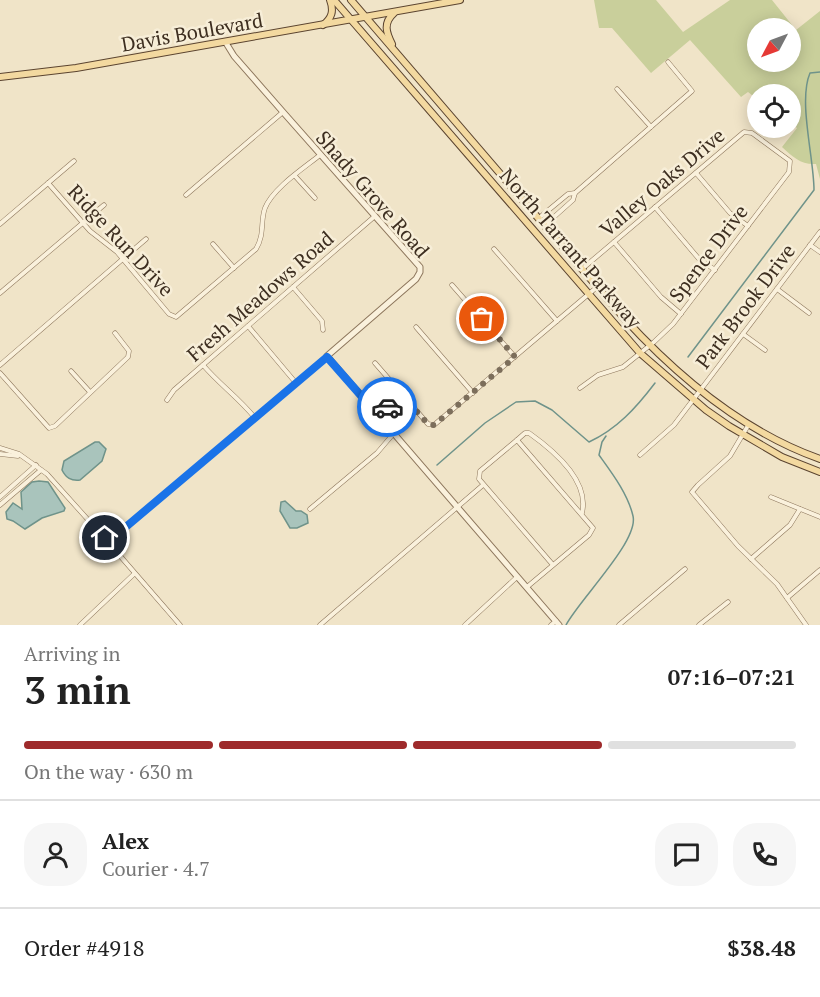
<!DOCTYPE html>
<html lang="en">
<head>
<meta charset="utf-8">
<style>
  body { margin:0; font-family:"PT Serif",serif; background:#f6f6f6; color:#222; height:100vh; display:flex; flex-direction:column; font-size:22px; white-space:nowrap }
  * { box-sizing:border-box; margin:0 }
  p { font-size:20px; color:#767676 }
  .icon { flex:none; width:33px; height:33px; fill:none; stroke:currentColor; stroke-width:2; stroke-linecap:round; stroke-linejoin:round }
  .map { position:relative; height:625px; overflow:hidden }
  .side { display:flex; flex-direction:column; background:#fff; flex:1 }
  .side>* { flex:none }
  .needle { width:39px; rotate:229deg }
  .fabs { position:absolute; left:747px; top:18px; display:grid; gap:12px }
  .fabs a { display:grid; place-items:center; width:54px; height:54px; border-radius:50%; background:#fff; box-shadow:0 3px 15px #0003; font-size:30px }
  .pin { position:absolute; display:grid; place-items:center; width:51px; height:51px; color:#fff; margin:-26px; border:3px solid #fff; border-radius:50%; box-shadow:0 2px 6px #0007 }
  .courier { position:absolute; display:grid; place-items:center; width:60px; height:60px; margin:-30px; border:4px solid #1a73e8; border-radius:50%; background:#fff; color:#222; box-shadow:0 2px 8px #0007 }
  .head em { font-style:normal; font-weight:700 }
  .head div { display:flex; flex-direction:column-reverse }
  .head { display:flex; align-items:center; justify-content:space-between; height:102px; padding:0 24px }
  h1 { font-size:39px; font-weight:700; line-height:45px }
  .bar { display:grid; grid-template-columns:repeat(4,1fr); gap:9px 6px; align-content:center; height:72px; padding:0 24px }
  .bar i { height:8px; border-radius:4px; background:#e0e0e0 }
  .bar .on { background:#9e2a2b }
  .bar p { grid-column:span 4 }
  .line { display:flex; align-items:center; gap:15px; padding:0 24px; border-top:2px solid #e0e0e0 }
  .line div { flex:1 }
  .round { display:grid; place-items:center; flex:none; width:63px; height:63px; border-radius:24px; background:#f6f6f6 }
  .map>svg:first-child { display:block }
</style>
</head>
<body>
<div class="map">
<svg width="820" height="625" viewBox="0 0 820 625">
  <rect width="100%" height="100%" fill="#f0e4c8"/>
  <path fill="#c9cf9b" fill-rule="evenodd" d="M594,0H656L683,32L730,0H772L796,30L820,11V179L816,164C801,165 793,157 782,147L797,128L791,123L790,94H758L757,99L748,92L741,97L690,40L651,73L612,28H599ZM790,28V62H758V28Z"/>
  <g fill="#a9c4bc" stroke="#6f938a" stroke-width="1.5">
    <path d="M95,442H99L106,449L102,461L80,480C71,481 66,478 62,470L64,461Z"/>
    <path d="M39,481L48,482L65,508L64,511L42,518L25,529L13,521L7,519L6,512L13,503L22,509L21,492L32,482Z"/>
    <path d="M285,501L296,511H301L307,515L308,523L297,528H290L280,511L281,502Z"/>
  </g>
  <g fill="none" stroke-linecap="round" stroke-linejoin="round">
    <g stroke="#6f938a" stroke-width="1.5">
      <path d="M688,357L814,190C814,158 798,101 810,73L820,72"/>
      <path d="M437,465L485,423L516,402L535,401L552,410L589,442C617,429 636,408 655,383"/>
      <path d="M566,625C579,600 639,541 633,516C628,494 612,473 599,455L602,442L606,436"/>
    </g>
    <defs>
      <g id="minor">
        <path d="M617,89L651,127"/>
        <path d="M696,173L730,213L748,226"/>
        <path d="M295,176L315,198"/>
        <path d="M48,183L90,231L117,252L169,314L176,317L256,249C265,234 260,222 265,208C273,188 304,168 320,155"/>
        <path d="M186,195L283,112"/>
        <path d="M655,207L699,259L715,270"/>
        <path d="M539,218L568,194L575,193L692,91L668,62"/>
        <path d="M0,224L74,161"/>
        <path d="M545,225L573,200L575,193"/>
        <path d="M614,242L661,297L681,314"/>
        <path d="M213,244L234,268"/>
        <path d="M810,245L820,252"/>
        <path d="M494,249L557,321"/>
        <path d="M452,285L515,357"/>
        <path d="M293,287L322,321L323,330"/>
        <path d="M777,289L809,313"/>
        <path d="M0,293L104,205"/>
        <path d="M248,326L296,383"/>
        <path d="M416,327L473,393"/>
        <path d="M743,334L765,350"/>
        <path d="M375,363L428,424L434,425L597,287"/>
        <path d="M0,365L146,239"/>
        <path d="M203,365C219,384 239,398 255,418"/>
        <path d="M71,371L90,392"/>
        <path d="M0,373L49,428L55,426L128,357L129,351L115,333"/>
        <path d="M580,388L598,375L623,367L654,342L673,324L789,172L790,161L752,133L744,132L582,269"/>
        <path d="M167,400L174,390L375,216"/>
        <path d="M378,415L401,394"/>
        <path d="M749,424L730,456L698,485L692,492L738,546L777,584L806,625"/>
        <path d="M517,440L525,433H529C553,450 590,480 582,513"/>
        <path d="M0,448L19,454L47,474L108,542L327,356"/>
        <path d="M0,454L18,456"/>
        <path d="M640,455L674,425L820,232"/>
        <path d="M0,497L36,465"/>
        <path d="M771,497L820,517"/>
        <path d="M0,505L41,470"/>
        <path d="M310,509L377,453L394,433"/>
        <path d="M108,542L180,625"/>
        <path d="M751,559L790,525L800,509"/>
        <path d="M527,587L589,535L593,528L517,440L480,471L479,479L553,565"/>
        <path d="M787,598L820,570"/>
        <path d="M80,625L134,574"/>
        <path d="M320,625L483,485"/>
        <path d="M465,625L517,577"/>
        <path d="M551,625L556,621"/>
        <path d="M619,625L685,569"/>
        <path d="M699,625L728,602"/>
      </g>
      <path id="tertiary" d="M226,43L234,56L283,112L420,267V272L416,279L327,356L559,625"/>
      <g id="primary">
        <path d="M334,0L640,353L706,410L729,426L782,457L820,472"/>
        <path d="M351,0L624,318C678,377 744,432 820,459"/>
        <path d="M323,25C332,18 334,11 330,0"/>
        <path d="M392,44C386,32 383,23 394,13"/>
        <path d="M0,77L76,68L460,0"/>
      </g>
    </defs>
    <use href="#minor" stroke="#8d765c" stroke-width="5"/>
    <use href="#tertiary" stroke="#8d765c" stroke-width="7"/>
    <use href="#primary" stroke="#5b4430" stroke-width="8"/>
    <use href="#minor" stroke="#faf1dc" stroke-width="4"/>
    <use href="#tertiary" stroke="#faf1dc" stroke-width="5"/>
    <use href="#primary" stroke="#f3d9a0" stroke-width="6"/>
  </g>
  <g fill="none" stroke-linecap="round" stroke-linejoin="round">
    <path stroke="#7c6e5b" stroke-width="6" stroke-dasharray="0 10.8" d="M387,407L401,394L428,424L434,425L515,357L482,319"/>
    <path stroke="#1a73e8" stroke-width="8" d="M105,538L108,542L327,357L378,415L387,407"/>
  </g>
  <g text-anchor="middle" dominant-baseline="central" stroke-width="5" stroke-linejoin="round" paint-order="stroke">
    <g font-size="20" fill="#3d2e20" stroke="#f7eed8">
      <text transform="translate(192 32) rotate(-10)">Davis Boulevard</text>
      <text transform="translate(662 182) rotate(-40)">Valley Oaks Drive</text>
      <text transform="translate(373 194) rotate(49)">Shady Grove Road</text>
      <text transform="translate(121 240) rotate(47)">Ridge Run Drive</text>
      <text transform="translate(571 248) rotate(49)">North Tarrant Parkway</text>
      <text transform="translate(708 253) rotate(-53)">Spence Drive</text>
      <text transform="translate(260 296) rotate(-41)">Fresh Meadows Road</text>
      <text transform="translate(745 306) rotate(-53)">Park Brook Drive</text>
    </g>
  </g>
</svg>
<div class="fabs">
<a><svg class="needle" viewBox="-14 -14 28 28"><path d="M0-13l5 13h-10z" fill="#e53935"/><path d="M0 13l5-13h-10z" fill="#767676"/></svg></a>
<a><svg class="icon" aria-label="locate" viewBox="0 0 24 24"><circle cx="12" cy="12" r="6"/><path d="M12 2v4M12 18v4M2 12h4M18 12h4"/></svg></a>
</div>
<div class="pin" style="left:482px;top:319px;background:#ea580c"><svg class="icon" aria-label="bag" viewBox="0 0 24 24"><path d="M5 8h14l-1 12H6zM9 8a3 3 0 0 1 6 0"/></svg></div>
<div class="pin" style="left:105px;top:538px;background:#1f2937"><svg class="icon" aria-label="home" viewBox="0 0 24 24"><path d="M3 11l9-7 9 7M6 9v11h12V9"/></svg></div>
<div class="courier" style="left:387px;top:407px"><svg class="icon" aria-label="car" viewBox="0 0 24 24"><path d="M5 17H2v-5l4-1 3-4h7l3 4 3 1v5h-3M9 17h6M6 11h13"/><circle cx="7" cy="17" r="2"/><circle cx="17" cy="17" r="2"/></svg></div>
</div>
<section class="side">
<div class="head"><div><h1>3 min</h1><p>Arriving in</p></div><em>07:16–07:21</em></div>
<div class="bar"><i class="on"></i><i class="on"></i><i class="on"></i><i></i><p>On the way · 630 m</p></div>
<div class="line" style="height:108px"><a class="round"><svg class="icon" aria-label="person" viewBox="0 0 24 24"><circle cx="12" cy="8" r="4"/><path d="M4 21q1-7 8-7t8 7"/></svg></a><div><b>Alex</b><p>Courier · 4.7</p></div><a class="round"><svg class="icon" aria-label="chat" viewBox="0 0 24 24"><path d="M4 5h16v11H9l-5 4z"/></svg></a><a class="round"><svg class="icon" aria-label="phone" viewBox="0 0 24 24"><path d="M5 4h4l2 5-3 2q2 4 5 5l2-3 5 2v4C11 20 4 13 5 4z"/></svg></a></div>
<div class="line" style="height:78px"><div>Order #4918</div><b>$38.48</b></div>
</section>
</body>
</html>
